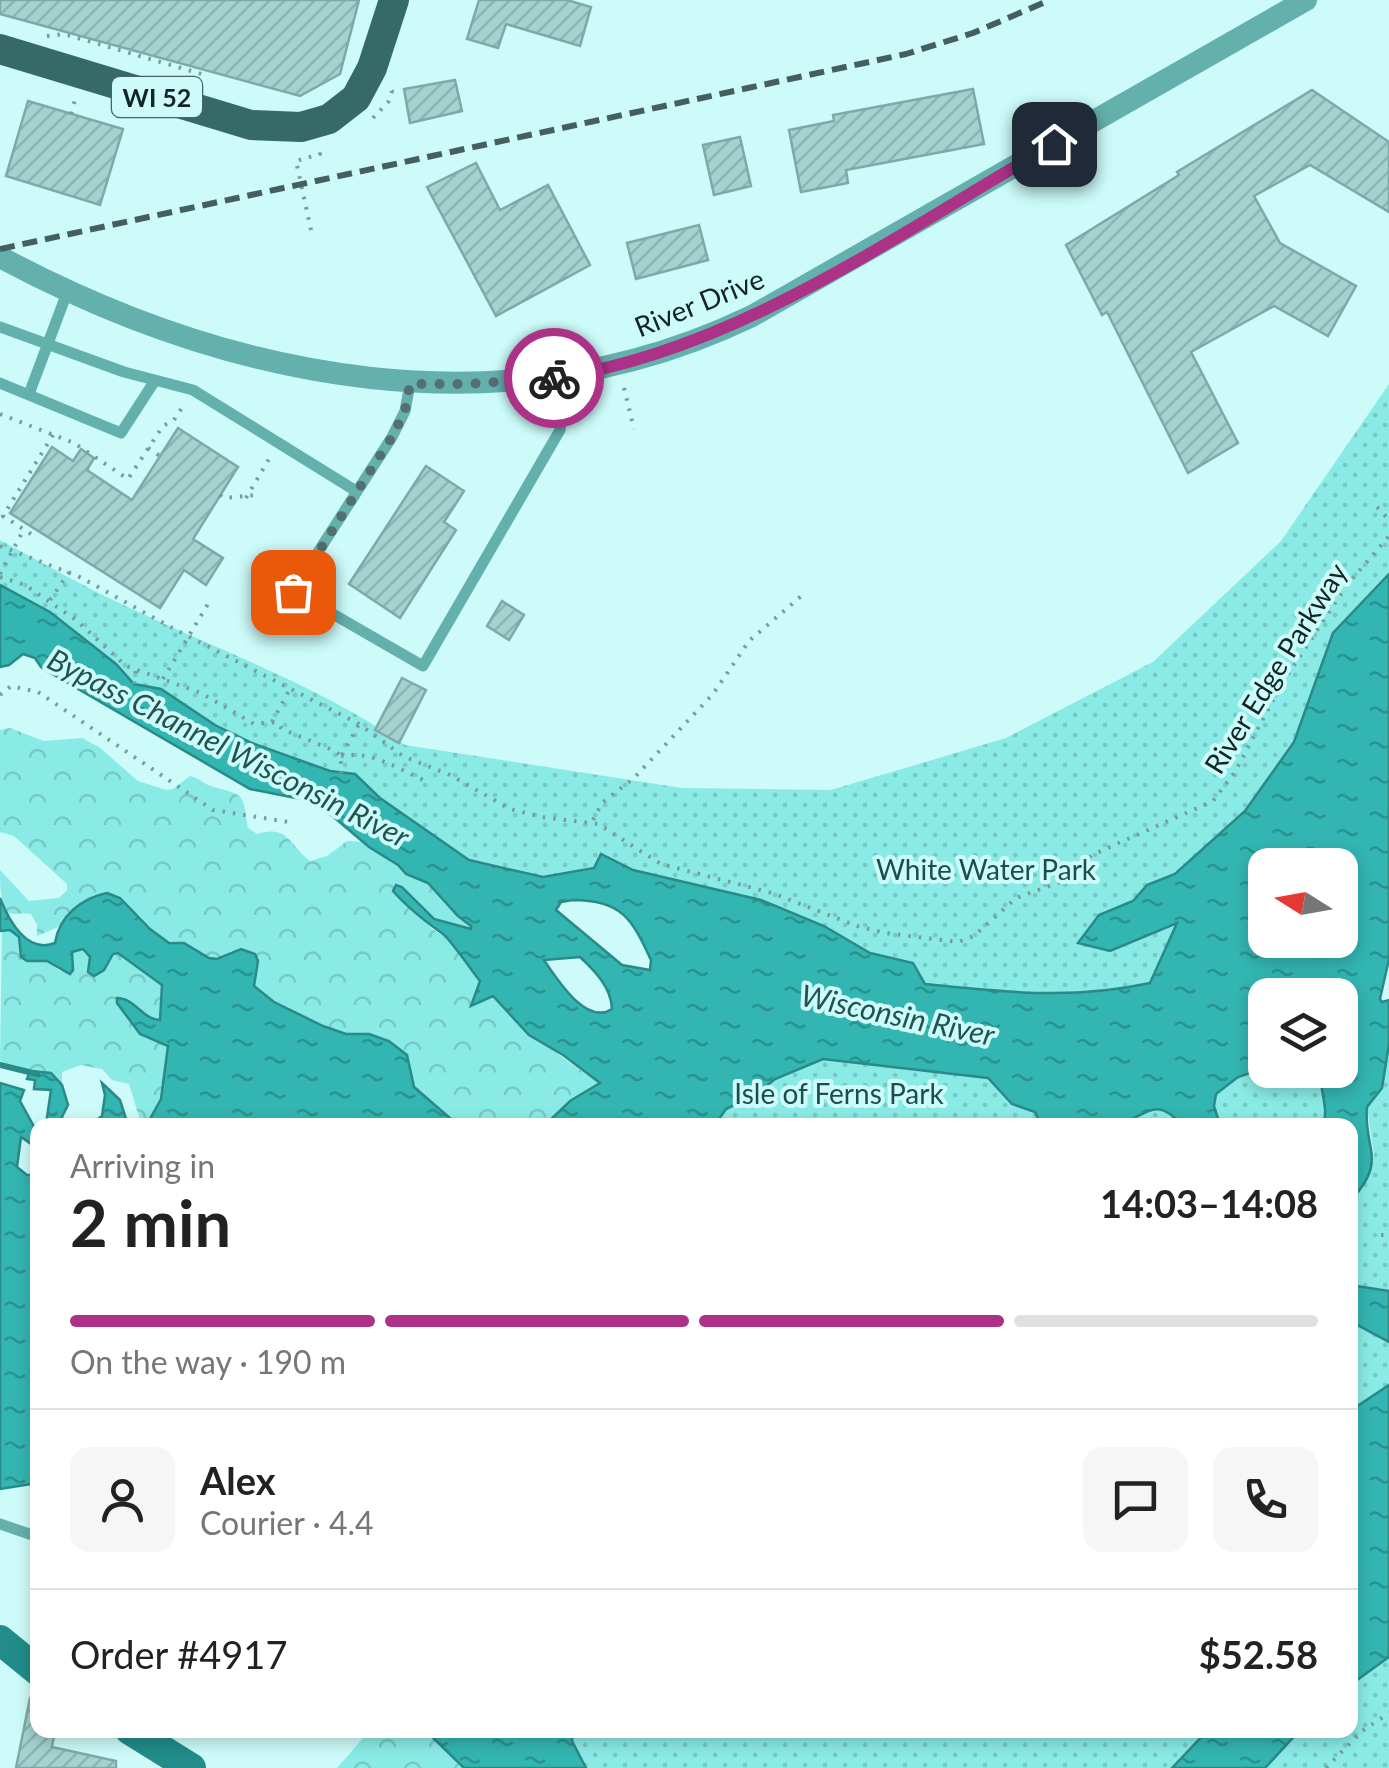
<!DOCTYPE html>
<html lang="en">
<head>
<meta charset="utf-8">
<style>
  body { margin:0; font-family:Lato,sans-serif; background:#f6f6f6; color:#222; height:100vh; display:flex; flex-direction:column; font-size:38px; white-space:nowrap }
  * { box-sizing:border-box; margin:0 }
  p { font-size:32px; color:#767676 }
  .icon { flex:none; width:55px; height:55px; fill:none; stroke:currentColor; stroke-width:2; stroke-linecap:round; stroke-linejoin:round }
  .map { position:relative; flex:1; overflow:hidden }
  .details { position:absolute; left:30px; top:1118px; width:1328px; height:620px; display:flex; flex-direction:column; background:#fff; border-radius:20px; box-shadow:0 5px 15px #0003 }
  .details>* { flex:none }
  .needle { width:65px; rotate:281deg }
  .fabs { position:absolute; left:1248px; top:848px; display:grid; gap:20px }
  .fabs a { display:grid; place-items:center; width:110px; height:110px; border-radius:20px; background:#fff; box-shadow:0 5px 15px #0003; font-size:50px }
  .pin { position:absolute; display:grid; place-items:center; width:85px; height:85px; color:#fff; margin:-42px; border-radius:20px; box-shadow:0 5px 15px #0006 }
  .courier { position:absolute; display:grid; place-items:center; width:100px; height:100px; margin:-50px; border:8px solid #ab3287; border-radius:50%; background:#fff; color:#222; box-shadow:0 2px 12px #0007 }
  .head em { font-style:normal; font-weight:700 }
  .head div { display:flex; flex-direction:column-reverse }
  .head { display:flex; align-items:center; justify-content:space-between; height:170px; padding:0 40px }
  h1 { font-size:65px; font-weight:700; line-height:75px }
  .bar { display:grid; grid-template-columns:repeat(4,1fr); gap:15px 10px; align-content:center; height:120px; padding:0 40px }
  .bar i { height:12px; border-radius:8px; background:#e0e0e0 }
  .bar .on { background:#ab3287 }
  .bar p { grid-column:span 4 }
  .line { display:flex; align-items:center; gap:25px; padding:0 40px; border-top:2px solid #e0e0e0 }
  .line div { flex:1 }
  .round { display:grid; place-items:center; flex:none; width:105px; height:105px; border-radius:20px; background:#f6f6f6 }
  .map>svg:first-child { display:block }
</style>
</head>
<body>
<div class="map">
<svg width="1389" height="1768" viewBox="0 0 1389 1768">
  <defs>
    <pattern id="forest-crowns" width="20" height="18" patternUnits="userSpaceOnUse" patternTransform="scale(2.5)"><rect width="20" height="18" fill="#8aebe6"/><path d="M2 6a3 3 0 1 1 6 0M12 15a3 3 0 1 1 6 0" fill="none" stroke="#76c9c5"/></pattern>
    <pattern id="park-dots" width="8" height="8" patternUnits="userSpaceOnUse" patternTransform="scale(2.5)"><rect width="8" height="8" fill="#8aebe6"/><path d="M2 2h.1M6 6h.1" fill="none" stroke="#76c9c5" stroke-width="1.8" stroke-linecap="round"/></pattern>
    <pattern id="water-ripples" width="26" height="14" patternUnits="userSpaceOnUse" patternTransform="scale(2.5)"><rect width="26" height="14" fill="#33b5b1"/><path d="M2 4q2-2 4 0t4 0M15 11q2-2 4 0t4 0" fill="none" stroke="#2a9390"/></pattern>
    <pattern id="building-hatch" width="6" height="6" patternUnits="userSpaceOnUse" patternTransform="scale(2.5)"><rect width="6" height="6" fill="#a4d2cf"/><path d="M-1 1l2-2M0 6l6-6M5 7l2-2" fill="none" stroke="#8cb4b2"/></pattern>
  </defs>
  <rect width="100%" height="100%" fill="#ccfbf9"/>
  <g fill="url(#forest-crowns)">
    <path d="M10,728L44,741L82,738L99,747L138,781L166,790L173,789L190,776C199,778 205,785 214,787C247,796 242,794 248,828L257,834C289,825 287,843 310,861L327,856L347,841L364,842L398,865L406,874L428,883L458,916L472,926L467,929L434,919L409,892L397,896L412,907L432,929L448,938L480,981L477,1003L493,996C525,1030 561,1058 601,1084L571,1101L545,1125H458L414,1087C408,1073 409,1057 396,1045C380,1031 362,1039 344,1034C313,1025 276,1009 254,986L256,971L232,951L218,959L209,958L178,942L163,940L137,917L71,911L58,927L37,936V925L31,914C25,913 20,914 14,914C0,914 0,884 0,870L29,901L59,898L67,890V884L14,836L0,832V730Z"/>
    <path d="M2,930H10L19,937L21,957L47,961L60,971L71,968L72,952L79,948L87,952L90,960L104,970L113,954L118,953L162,985L160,1020C143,1020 135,999 118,998L117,1003L140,1034L168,1046L161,1099L150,1122L144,1124L140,1120L129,1084L112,1080L102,1069L81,1065L62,1072V1085C49,1066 20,1073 0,1061Z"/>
    <path d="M370,1730H425L464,1768H337Z"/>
  </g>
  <g fill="url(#park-dots)">
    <path d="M1389,384V574L1333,633L1294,742L1245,811L1175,874L1147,885L1133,901L1099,915L1110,951L1178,922L1150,983L1092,994L1012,993L925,984L888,959L855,947L838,934L761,900L633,870L601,854L595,868L543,877L469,860L380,797L355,774L330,771L252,743L215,725L161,689L134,684L116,664L50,612L0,585V540C43,563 86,588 130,608C223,652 320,686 405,745L682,788L831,790L1006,738L1153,662L1281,541Z"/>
    <path d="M1389,1044V1291L1350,1285V1201L1370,1174L1374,1155L1367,1107L1382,1087Z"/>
    <path d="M823,1059L988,1078L1012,1104L1035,1112L1042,1125H715L726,1109L754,1096L775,1079Z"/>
    <path d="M1265,1068L1323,1070L1327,1108L1323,1125H1220L1214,1106L1216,1094L1238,1077Z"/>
    <path d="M1158,1110L1168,1113L1181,1125H1120L1143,1111Z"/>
    <path d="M1350,1321L1389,1342V1385L1350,1411Z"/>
    <path d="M1389,1657V1768H1265L1300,1730H1350V1685Z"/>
    <path d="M573,1730H1208L1171,1768H586L572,1741Z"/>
  </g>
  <g fill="url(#water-ripples)" stroke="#298a87" stroke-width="2.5" fill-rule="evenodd">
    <path d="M1389,574V959L1380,999L1382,1002L1389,1000V1044L1382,1088L1367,1107C1363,1149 1389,1160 1350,1201V1125H1323C1330,1105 1317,1090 1323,1070H1340V995H1265V1068L1238,1077L1216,1094L1214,1106L1220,1125H1181C1154,1091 1141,1122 1116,1125C1092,1128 1065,1125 1041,1125L1035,1112L1012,1104L988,1078L823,1059L775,1079L754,1096L726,1109L715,1125H545L570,1101L600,1083L563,1055L529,1035L493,996L471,1006L480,981C472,971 450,939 443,934C426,922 407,907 393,891L396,885L402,887L434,919L471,929V926L458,916L428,883L406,874L398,865L369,847L316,802L250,789L54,675L41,667L35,658L23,654L9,665L0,667V585L50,612L116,664L134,684L161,689L215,725L252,743L330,771L355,774L380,798L469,860L543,877L594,868L601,854L633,870L761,900L824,926L870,953L913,963L925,984C1003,992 1073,1000 1150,983L1177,923L1110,951L1078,943L1099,915L1133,901L1147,885L1175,874L1245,811L1294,742L1333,633ZM1265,865H1340V940H1265ZM573,900C622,900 632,919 651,960L650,970L622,965L556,910L561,902ZM580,957C595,971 611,987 612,1009C586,1026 557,979 544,960Z"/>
    <path d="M107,893L120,898L150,929L169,943H184L209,958L217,959L241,949L255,954L258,961L254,986L274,1002L323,1026L346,1034H369L389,1041L407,1055L414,1087L458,1125H153L150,1119L161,1099L168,1046L140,1034L117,1003V998C135,998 143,1020 160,1020L162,985L118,953L113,954L104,970L94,976L88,972L90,957L83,949L72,952L73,970L70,974L47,961H27L21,957L19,937L10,930L0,931V898C9,921 27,954 55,943C59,916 82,898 107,893Z"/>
    <path d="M30,1071L51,1073L62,1085L68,1105L58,1125L46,1124L51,1090L34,1089L35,1080L27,1079Z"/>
    <path d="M0,1083L24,1090L20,1101L37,1132V1148L21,1137L17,1167L27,1175H32L37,1168L38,1483L0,1489Z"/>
    <path d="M102,1083L120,1100L128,1125H98L94,1122L102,1116L105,1095Z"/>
    <path d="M1350,1285L1389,1291V1342L1350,1321Z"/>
    <path d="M1389,1385V1657L1350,1685V1411Z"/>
    <path d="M425,1730H573L572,1741L586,1768H464Z"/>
    <path d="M1208,1730H1300L1265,1768H1172Z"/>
  </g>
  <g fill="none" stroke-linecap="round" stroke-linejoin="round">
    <path stroke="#298a87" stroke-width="6" d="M0,1065L37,1074"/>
  </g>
  <g fill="url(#building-hatch)" stroke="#7daaa8" stroke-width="2.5">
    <path d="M0,0H359L340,74L300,96L0,14Z"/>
    <path d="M479,0H567L591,7L580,46L506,24L498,48L467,39Z"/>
    <path d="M455,80L462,111L410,123L404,89Z"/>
    <path d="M973,89L984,144L846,170L848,183L801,192L789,130L834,121L833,115Z"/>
    <path d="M1312,90L1389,142V212L1310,165L1254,196L1280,243L1356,286L1328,336L1274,306L1191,352L1238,443L1188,473L1107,312L1102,315L1066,245L1179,175L1177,172Z"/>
    <path d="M28,101L123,129L100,205L6,176Z"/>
    <path d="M740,137L751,186L714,195L703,145Z"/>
    <path d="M476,163L500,210L548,185L590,265L496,316L427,187Z"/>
    <path d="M699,225L708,260L636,279L627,243Z"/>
    <path d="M178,428L238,467L193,539L223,558L206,585L184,570L160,608L10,513L52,447L73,461L81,449L94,458L87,470L132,500Z"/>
    <path d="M426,466L464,491L444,522L456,530L400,618L349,584Z"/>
    <path d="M502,601L524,615L509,640L487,626Z"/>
    <path d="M402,678L426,690L399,743L375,730Z"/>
    <path d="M30,1698H38V1730H55L52,1747L116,1761V1768H16Z"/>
  </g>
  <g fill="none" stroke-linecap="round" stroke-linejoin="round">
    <g stroke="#799b9a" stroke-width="4" stroke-dasharray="2.5 8" stroke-linecap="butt">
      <path d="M47,36L64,34L205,75"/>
      <path d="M71,114L76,96"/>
      <path d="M373,118L389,101L392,91L388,88"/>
      <path d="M311,230L296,161L320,154L319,149"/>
      <path d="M624,388L634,429"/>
      <path d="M0,414L74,443L128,479L163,426L174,420L185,403"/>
      <path d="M148,448L160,456"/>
      <path d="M220,495L224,498L257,495"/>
      <path d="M246,498L272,454"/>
      <path d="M1377,507L1389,520"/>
      <path d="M31,534L3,516L53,435"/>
      <path d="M0,546L78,576L176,630L359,724L403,756L450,775L510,809L542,817L598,824L661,864L772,893L857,926L885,933L958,942L974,936L1016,898L1069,879L1092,855L1213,801L1235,772L1281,685L1347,585L1389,536"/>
      <path d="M0,574L24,529"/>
      <path d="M0,577L25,585L76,620L126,666L201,693L254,724L276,722L282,729L335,751L341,756V773"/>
      <path d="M50,600L70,571"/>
      <path d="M163,679L208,604"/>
      <path d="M134,684L136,670"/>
      <path d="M0,695L11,686L38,692L213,810L295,823"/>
      <path d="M272,722L290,689"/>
      <path d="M342,755L359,724"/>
      <path d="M341,756C372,750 400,770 428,782"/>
      <path d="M593,820L602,803L634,778L713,694L749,641L806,592"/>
      <path d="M1381,1235H1389"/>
      <path d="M1326,1768L1362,1731L1389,1713"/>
    </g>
    <g stroke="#64b0ad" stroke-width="11">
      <path d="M0,327L124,372L193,390L356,491"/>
      <path d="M0,383L121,433L154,382"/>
      <path d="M410,384L405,411L392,437L293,591L423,666L560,430L564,400L560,377"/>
      <path d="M29,394L68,290"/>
      <path d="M0,1524L38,1537"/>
    </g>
    <path stroke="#64b0ad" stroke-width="22" d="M0,257C234,382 505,435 752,316L1306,0"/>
    <g stroke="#218c89" stroke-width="30">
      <path d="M0,1640L38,1671"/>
      <path d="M130,1730L191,1768"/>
    </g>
    <path stroke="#356a68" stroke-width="30" d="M0,49L251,125L301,127L329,119L356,98L372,68L394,0"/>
    <path stroke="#455f5e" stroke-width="6" stroke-dasharray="15 8" stroke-linecap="butt" d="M0,249L906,54L973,33L1050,0"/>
  </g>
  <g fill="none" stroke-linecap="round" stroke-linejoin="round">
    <path stroke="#536f6f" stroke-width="10" stroke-dasharray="0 18" d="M293,592L392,437L405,411L410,384H469L554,378"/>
    <path stroke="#ab3287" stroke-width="12" d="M554,378C737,351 897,234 1054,144"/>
  </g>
  <g text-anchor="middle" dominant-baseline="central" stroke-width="8" stroke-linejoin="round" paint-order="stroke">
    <rect fill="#ccfbf9" stroke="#4a6464" stroke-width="2.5" x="112" y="77" width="90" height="40" rx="8"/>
    <g font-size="25" font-weight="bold" fill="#122424">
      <text x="157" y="97">WI 52</text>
    </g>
    <g font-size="28" fill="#122424" stroke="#ccfbf9">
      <text transform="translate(699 302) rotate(-22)">River Drive</text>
      <text transform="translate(1275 668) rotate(-58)">River Edge Parkway</text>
    </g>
    <g font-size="28" fill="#1a4f4d" stroke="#ccfbf9">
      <text x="986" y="869">White Water Park</text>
      <text x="839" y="1093">Isle of Ferns Park</text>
    </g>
    <g font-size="30" font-style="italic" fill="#1f5452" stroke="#ccfbf9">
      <text transform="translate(229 747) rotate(27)">Bypass Channel Wisconsin River</text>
      <text transform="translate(898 1014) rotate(12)">Wisconsin River</text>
    </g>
  </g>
</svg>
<div class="fabs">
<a><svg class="needle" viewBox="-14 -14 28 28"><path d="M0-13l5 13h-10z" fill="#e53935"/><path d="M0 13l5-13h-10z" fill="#767676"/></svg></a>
<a><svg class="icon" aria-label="layers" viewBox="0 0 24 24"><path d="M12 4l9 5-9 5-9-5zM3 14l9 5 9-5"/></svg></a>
</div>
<div class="pin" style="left:293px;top:592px;background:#ea580c"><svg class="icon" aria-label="bag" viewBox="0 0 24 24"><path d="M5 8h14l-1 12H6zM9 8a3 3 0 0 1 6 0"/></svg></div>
<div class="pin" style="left:1054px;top:144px;background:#1f2937"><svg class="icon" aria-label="home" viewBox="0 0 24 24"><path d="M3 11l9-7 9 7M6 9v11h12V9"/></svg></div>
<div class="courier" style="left:554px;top:378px"><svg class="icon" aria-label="bike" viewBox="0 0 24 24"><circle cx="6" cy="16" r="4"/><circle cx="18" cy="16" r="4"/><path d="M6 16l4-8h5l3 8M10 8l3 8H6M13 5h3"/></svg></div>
<section class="details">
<div class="head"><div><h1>2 min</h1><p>Arriving in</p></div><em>14:03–14:08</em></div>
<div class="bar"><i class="on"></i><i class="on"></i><i class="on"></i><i></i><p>On the way · 190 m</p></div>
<div class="line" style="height:180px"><a class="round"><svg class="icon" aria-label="person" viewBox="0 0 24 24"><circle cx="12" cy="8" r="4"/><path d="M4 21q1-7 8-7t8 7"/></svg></a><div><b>Alex</b><p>Courier · 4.4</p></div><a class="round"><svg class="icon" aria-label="chat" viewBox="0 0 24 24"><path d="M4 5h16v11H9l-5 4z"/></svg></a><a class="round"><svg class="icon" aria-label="phone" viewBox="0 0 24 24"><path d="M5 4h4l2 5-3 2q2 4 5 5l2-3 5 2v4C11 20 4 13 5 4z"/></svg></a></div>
<div class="line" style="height:130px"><div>Order #4917</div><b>$52.58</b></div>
</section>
</div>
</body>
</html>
